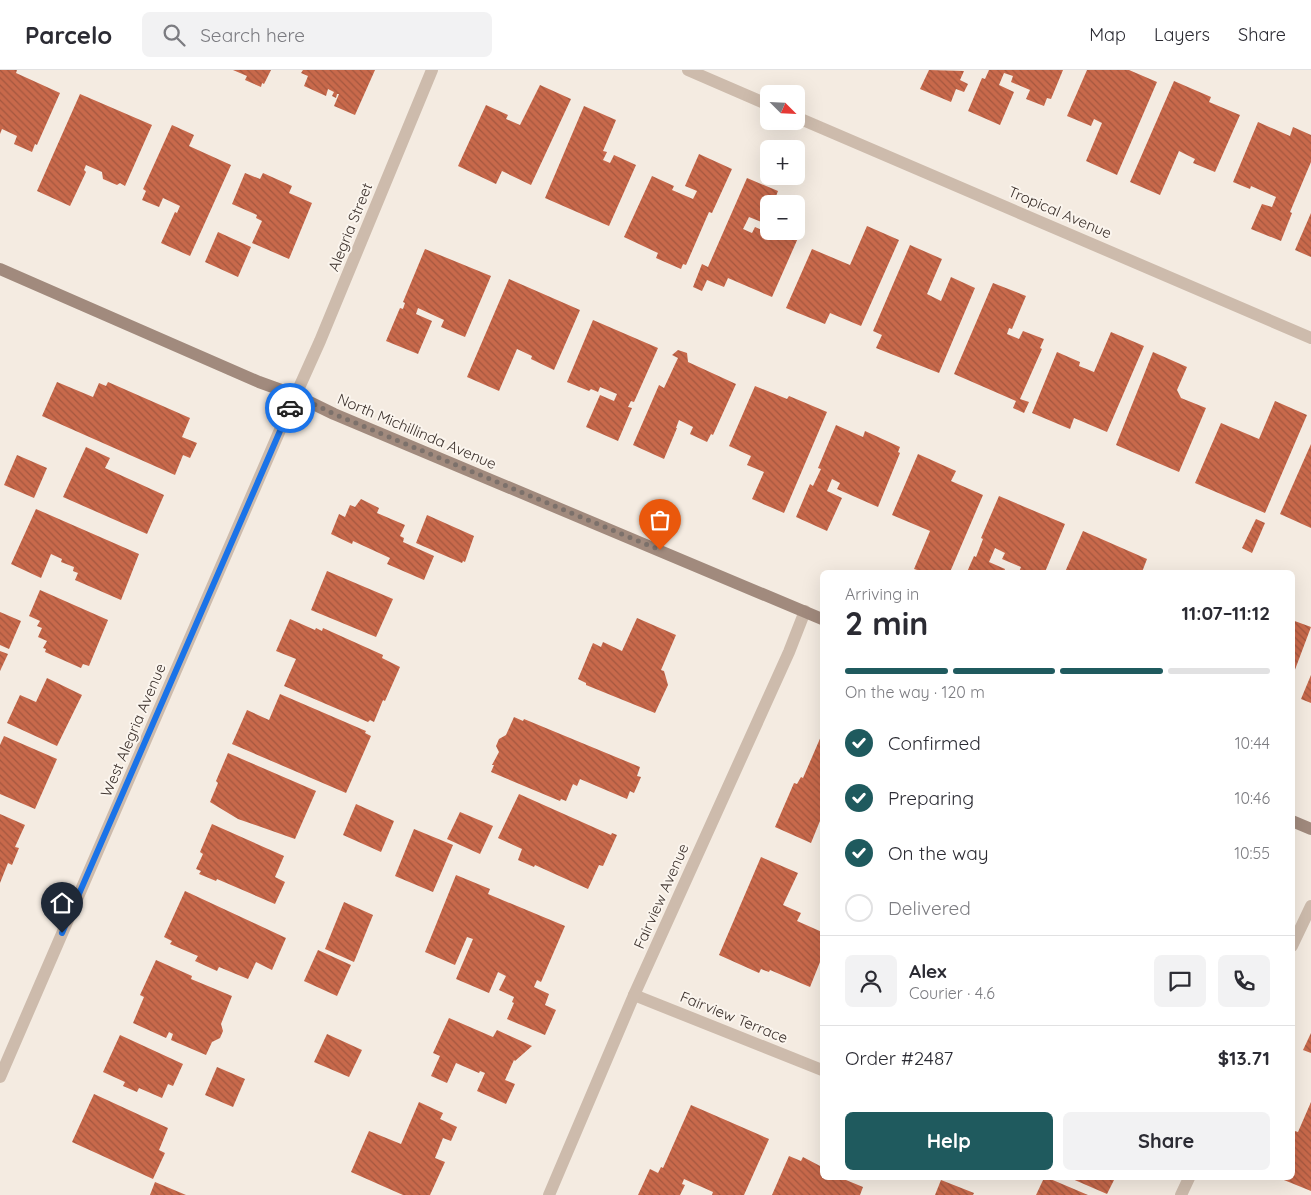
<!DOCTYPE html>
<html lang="en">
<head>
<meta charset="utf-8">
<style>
  body { margin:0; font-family:Quicksand,sans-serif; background:#f2f2f3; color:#2b2b33; height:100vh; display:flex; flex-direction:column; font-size:19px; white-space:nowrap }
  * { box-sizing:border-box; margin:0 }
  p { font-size:16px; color:#7c7c81 }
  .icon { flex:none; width:28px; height:28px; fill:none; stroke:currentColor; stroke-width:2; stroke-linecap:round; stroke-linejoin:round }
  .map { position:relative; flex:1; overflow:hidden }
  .sheet { position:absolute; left:820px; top:500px; width:475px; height:610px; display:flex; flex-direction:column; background:#fff; border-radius:8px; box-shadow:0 5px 20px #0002 }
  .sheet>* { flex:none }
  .needle { width:32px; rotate:114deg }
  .fabs { position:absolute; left:760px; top:15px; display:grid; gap:10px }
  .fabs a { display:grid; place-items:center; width:45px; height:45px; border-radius:8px; background:#fff; box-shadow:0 5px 20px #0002; font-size:25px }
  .pin { position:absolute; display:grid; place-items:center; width:42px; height:42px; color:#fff; margin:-51px -21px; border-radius:50% 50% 50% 0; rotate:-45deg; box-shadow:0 0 5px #0007 }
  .pin .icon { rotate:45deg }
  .courier { position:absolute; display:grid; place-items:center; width:50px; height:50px; margin:-25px; border:4px solid #1a73e8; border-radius:50%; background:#fff; color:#222; box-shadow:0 1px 6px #0007 }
  .headline em { font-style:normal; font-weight:700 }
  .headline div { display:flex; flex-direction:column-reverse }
  .headline { display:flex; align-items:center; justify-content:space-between; height:85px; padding:0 25px }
  h1 { font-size:32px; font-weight:700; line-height:38px }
  .bar { display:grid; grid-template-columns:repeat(4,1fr); gap:8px 5px; align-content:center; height:60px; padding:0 25px }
  .bar i { height:6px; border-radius:4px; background:#e1e1e2 }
  .bar .on { background:#1f5a5e }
  .bar p { grid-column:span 4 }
  .line { display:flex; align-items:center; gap:12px; padding:0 25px; border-top:1px solid #e1e1e2 }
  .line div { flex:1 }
  .round { display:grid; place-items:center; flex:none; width:52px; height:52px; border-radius:8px; background:#f2f2f3 }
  ol { padding:0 25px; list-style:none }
  li { display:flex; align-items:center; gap:15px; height:55px }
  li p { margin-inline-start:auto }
  li .icon { padding:5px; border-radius:50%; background:#1f5a5e; color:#fff; stroke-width:4 }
  li:last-child { color:#7c7c81 }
  li i { width:28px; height:28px; border:2px solid #e1e1e2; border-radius:50% }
  .primary-button { display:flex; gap:10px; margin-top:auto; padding:10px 25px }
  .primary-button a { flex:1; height:58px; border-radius:8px; background:#1f5a5e; color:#fff; font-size:20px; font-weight:700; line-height:58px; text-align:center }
  .primary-button a+a { background:#f2f2f3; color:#2b2b33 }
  header { display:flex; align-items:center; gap:30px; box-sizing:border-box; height:70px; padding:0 25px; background:#fff; border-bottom:1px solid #e1e1e2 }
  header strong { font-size:24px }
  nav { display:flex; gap:28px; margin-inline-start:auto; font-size:18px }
  .search { width:350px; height:45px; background:#f2f2f3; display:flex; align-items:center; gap:12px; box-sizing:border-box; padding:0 18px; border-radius:8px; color:#7c7c81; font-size:19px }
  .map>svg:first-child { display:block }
</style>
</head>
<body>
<header>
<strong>Parcelo</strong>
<div class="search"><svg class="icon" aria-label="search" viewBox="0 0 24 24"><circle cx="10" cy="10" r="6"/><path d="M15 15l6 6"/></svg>Search here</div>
<nav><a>Map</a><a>Layers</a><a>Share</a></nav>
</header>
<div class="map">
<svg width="1311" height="1125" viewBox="0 0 1311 1125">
  <defs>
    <pattern id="building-back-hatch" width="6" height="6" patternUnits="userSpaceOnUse" patternTransform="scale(1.25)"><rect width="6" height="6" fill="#c8694b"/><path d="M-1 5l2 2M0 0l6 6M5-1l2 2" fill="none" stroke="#a4573f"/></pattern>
  </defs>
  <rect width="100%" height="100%" fill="#f4ebe1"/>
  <g fill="url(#building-back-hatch)">
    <path d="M0,0H17L16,3L60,23L37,75L35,74L32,82L14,74L17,66L2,59L0,64Z"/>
    <path d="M233,0H271L264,14L262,13L261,17L245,10L247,6Z"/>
    <path d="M303,0H375L355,45L334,36L339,24H337L336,28L332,26L334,22L328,19L326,26L304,16L308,6L301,3Z"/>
    <path d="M929,0L964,1L960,10L968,14L964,22L956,19L951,32L920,19Z"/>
    <path d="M989,0H1063L1051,29L1047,28L1044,36L1026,29L1030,20L1011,12L1013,6L1004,3L999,15L1014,22L1000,55L968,41L982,8L985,9Z"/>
    <path d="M1087,0H1129L1157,12L1117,105L1086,91L1102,53L1094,49L1091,56L1067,46Z"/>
    <path d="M1174,11L1211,27L1209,32L1240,45L1215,102L1193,93L1195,89L1179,81L1160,125L1130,112Z"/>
    <path d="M540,15L571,29L531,115L502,101L496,114L458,96L486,35L508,45L506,49L520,55Z"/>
    <path d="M80,24L152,55L125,116L120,113L117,115L103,109L102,102L86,95L84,100L86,102L70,136L37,121Z"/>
    <path d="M584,36L616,50L603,81L607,82L603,90L610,93L614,85L636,95L609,156L545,128Z"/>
    <path d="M1258,52L1290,66L1293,57L1311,65V92L1290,142L1292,143L1281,171L1251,159L1262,134L1272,137L1276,127L1251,116L1250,119L1233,112Z"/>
    <path d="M172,55L194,65L189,76L231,95L190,186L161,173L175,142L177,143L180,136L163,128L159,137L142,130L146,121L143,119Z"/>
    <path d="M699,84L732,99L712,143L709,142L686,195L683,194L681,199L656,188L658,183L624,167L652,106L674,116L672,120L693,129L697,121L685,116Z"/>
    <path d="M245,103L260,109L263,103L292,116L289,123L312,133L289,189L252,173L262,151L256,148L257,145L232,134Z"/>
    <path d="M747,108L778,121L773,134H769V143L764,153L749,147L743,159L752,163L755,157L764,161L769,148V161H796V156L802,159L772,227L728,208L724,217L707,210L702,221L693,217L702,194L708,197Z"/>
    <path d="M1311,143V187L1295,180Z"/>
    <path d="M867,156L899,170L861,256L830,243L825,254L786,238L812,179L850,195Z"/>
    <path d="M218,162L251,177L238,207L205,192Z"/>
    <path d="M910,175L942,189L927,224L941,231L951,207L975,218L939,303L876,278L882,265L873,261Z"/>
    <path d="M425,179L491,206L465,267L441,257L444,250L418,238L416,244L432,251L418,284L386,271L400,238L403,239L405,233L403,232Z"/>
    <path d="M509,209L580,240L554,300L531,289L532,286L517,279L499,321L467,307Z"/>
    <path d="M993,213L1026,226L1012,259L1009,258L1007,264L1019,269L1023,261L1044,269L1040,278L1042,279L1020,329L1029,332L1024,343L1013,338L1016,331L954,304Z"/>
    <path d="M593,250L658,278L634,332L631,331L628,337L632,338L618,371L586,357L600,325L614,331L617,324L600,317L598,322L591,319L589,321L567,312Z"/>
    <path d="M1111,262L1144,276L1107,362L1074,348L1070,359L1032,343L1057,282L1080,292L1079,296L1094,302Z"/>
    <path d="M678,280L687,283L688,292L736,314L713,365L711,364L707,372L690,364L693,357L679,350L676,358H677L664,389L633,375L659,315L664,318L678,288L672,285Z"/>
    <path d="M1153,282L1187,297L1177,320L1181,328L1206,338L1179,402L1116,375Z"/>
    <path d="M57,312L93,327L99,313L106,316L108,312L190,348L182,367L197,373L190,388L183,385L175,405L42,346Z"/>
    <path d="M755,316L787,329L789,326L827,342L784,443L752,429L764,402L747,395L751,386L729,376Z"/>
    <path d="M1275,331L1307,345L1265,443L1195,413L1221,353L1259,369Z"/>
    <path d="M836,355L863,367L865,361L900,377L898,382L900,383L878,437L837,419L840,413L832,409L827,421L842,428L827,461L796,447L810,414L813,416L821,399L818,398Z"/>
    <path d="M1311,374V458L1280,444Z"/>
    <path d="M86,377L110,388L105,398L164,425L147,464L63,427Z"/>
    <path d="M918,384L956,401L951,411L983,425L950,502H923L914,499L930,461L892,445Z"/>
    <path d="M17,385L47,398L34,428L4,415Z"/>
    <path d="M999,426L1065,454L1045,502H1019L1021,497L1002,489L1005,483L995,478L989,492L1005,499L1004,502H967L974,486L976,487L983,469L981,468Z"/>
    <path d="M361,429L379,438L377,443L405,455L400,466L404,468L403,472L434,486L424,510L387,494L390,488L353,471L352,474L331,464L339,444L345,447L350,435L355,437Z"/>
    <path d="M36,439L139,484L121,530L75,510L78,503L73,501L74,497L61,492L62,489L51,484L41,508L11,494Z"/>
    <path d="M427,445L474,466L465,492L463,491L462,493L416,473Z"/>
    <path d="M1256,449L1265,453L1252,483L1242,478Z"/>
    <path d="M1083,461L1147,489L1142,502H1065Z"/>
    <path d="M327,501L393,529L376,567L311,540Z"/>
    <path d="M40,520L108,550L89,596L83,594L81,598L45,582L46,579L43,578L47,571L38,567L42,558L37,556L40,551L29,546Z"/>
    <path d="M0,542L21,551L9,579L0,575Z"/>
    <path d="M637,548L676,565L661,600L664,601L668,615L655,643L586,615V613L578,609L593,573L601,577L603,572L622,581Z"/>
    <path d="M290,549L315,560L316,558L322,561L323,558L383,585L382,588L400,597L385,631L383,630L374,652L370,650L368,652L284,616L296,589L276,581Z"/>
    <path d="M1292,550L1311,557L1293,605H1292Z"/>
    <path d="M0,581L8,584L0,601Z"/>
    <path d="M1311,605V633L1301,629Z"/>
    <path d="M47,608L82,625L57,676L7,653L20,625L36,632Z"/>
    <path d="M280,624L366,661L365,663L371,666L346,723L232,674L247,640L269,650Z"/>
    <path d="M514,647L523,651L524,649L640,697L637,706L641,707L634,723L630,721L627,729L580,709L577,716L573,714L566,731L561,729L560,731L491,702L494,695H492L499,682L496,676L499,669L506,665Z"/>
    <path d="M822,664V746L811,773L775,757L794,713L797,714L801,707L803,708Z"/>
    <path d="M4,666L57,689L35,739L0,724V675Z"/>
    <path d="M228,683L316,721L295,769L238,749L210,732L218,713L216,711Z"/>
    <path d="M519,724L611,765L612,763L617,765L603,796L599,795L588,819L535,795L534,797L518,790L522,779L498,768Z"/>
    <path d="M356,734L394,751L381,782L343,765Z"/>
    <path d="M460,742L493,756L480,784L447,769Z"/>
    <path d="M0,744L25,755L15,777L19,778L12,795L8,793L0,813Z"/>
    <path d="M212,754L284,786L275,807L285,812L275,834L217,809L216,811L199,804L201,801L196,799L203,784L200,782Z"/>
    <path d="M414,759L453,775L433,822L395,806Z"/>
    <path d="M761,787L798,803L783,835L801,843L797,851L822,862V887L810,917L770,900L769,902L761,899L759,903L719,885Z"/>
    <path d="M456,805L490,819L488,824L565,856L541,912L537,910L534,917L549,924L545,935L556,940L545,965L507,949L514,933L512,932L514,927L499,920L506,906L498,902L489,923L456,909L473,869L467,867L455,895L425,882Z"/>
    <path d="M185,821L286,868L272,900L256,892L248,909L219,897L217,901L195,891L198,886L170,874L172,871L164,867Z"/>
    <path d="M344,832L373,845L354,892L325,879Z"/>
    <path d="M318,880L351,895L337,926L304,911Z"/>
    <path d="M156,890L192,906L191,909L232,926L221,954L223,961L220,968L212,972L206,985L171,970L173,964L169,962L166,968L133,953L144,927L140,925Z"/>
    <path d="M449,948L493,967L497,960L532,976L515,991L514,990L505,1010L515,1014L506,1034L477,1021L485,1003L480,1001L479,1003L456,993L447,1013L431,1006L440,986L433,983Z"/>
    <path d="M1311,963V983L1303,980Z"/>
    <path d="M327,964L362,980L349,1007L314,992Z"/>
    <path d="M120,965L183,994L173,1016L168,1014L162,1028L139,1018L137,1022L123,1016L125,1012L103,1002Z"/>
    <path d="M217,997L245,1009L233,1037L205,1025Z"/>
    <path d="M94,1024L168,1058L159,1080L165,1083L153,1109L72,1072Z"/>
    <path d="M419,1032L443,1043L440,1049L457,1057L451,1071L443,1068L435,1088L445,1092L430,1125H403L351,1102L369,1061L401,1074Z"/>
    <path d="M1311,1032V1121L1279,1108H1292V1060L1298,1062Z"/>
    <path d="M691,1035L769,1069L744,1125H712L713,1122L684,1109L682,1114L685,1115L680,1125H638L650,1099L658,1103L661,1097L663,1098Z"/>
    <path d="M789,1086L801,1091L803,1087L822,1097V1108H841L863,1117L860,1125H772Z"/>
    <path d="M1044,1108H1048L1088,1125H1036Z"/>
    <path d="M1070,1108H1115L1107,1124Z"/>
    <path d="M941,1110L974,1123L973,1125H935Z"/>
    <path d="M155,1112L186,1125H150Z"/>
  </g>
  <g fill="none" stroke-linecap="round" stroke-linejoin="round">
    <g stroke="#cdbbac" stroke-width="12">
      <path d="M688,0L769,35"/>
      <path d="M796,47L1311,268"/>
      <path d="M1292,876L1311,836"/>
      <path d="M634,925L822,1000"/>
      <path d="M0,1007L280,360L320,271L432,0"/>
      <path d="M549,1125L634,925L789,582L805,541"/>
      <path d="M1181,1125L1189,1108"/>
    </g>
    <g stroke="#a18a7d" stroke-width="12">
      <path d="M0,199L259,312L295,325L334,344L822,549"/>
      <path d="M1292,751L1311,759"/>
    </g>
  </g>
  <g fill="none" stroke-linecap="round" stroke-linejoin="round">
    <path stroke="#7c716b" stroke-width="5" stroke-dasharray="0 9" d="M290,338L295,325L334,344L660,480"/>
    <path stroke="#1a73e8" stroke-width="6" d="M62,863L290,338"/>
  </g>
  <g text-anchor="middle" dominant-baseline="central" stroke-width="4" stroke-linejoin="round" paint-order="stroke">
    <g font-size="15" fill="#3b302b" stroke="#fbf5ee">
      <text transform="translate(1060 142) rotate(23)">Tropical Avenue</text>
      <text transform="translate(350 157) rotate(-68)">Alegria Street</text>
      <text transform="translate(417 361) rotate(23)">North Michillinda Avenue</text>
      <text transform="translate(133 660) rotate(-67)">West Alegria Avenue</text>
      <text transform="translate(661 826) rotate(-66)">Fairview Avenue</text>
      <text transform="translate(734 947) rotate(22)">Fairview Terrace</text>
    </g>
  </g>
</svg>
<div class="fabs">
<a><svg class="needle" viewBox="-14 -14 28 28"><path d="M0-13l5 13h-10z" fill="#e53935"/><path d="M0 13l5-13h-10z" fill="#7c7c81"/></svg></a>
<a>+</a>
<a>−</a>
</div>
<div class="pin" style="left:660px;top:480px;background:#ea580c"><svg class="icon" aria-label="bag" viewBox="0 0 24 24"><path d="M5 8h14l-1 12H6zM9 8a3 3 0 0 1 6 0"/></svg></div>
<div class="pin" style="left:62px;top:863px;background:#1f2937"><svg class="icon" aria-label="home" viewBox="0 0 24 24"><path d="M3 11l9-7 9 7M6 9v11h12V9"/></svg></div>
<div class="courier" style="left:290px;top:338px"><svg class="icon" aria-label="car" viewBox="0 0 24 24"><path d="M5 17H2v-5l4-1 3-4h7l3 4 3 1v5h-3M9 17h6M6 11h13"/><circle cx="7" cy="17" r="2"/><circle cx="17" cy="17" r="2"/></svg></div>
<section class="sheet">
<div class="headline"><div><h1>2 min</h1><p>Arriving in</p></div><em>11:07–11:12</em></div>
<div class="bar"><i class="on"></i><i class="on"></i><i class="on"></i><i></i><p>On the way · 120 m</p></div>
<ol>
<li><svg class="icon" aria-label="check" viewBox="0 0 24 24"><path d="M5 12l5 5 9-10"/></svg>Confirmed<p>10:44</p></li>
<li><svg class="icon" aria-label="check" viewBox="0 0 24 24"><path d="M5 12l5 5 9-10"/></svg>Preparing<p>10:46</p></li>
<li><svg class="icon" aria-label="check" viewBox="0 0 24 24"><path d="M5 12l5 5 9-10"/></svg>On the way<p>10:55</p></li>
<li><i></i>Delivered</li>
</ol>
<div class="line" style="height:90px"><a class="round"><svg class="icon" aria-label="person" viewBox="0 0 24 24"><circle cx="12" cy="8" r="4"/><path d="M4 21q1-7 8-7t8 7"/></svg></a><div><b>Alex</b><p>Courier · 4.6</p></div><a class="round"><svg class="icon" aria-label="chat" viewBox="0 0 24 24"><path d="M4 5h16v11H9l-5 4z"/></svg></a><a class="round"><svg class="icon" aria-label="phone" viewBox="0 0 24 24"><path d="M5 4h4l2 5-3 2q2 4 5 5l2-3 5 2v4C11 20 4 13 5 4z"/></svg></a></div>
<div class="line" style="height:65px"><div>Order #2487</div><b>$13.71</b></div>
<div class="primary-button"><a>Help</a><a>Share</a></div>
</section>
</div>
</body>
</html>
